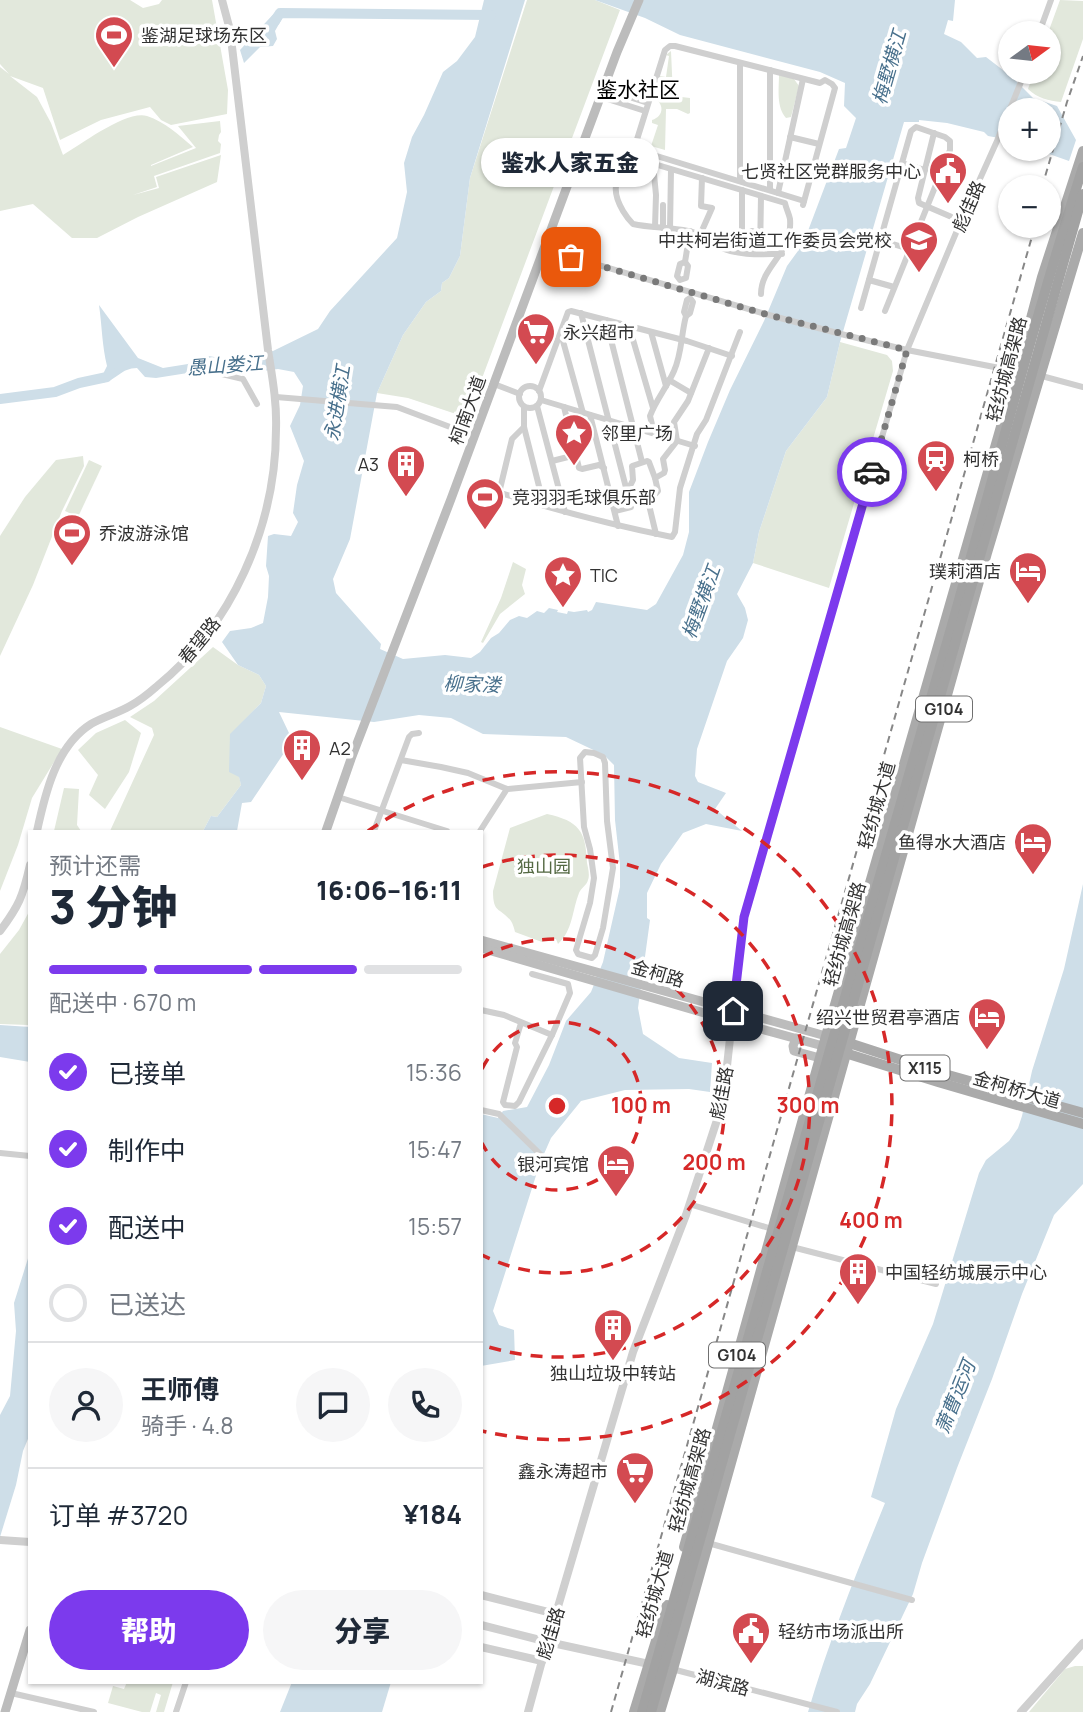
<!DOCTYPE html>
<html lang="zh">
<head>
<meta charset="utf-8">
<style>
  body { margin:0; font-family:Manrope,"Noto Sans SC",sans-serif; background:#f6f6f7; color:#1f2937; height:100vh; display:flex; flex-direction:column; font-size:26px; white-space:nowrap }
  * { box-sizing:border-box; margin:0 }
  p { font-size:23px; color:#747a83 }
  .icon { flex:none; width:38px; height:38px; fill:none; stroke:currentColor; stroke-width:2; stroke-linecap:round; stroke-linejoin:round }
  .map { position:relative; flex:1; overflow:hidden }
  .drawer { position:absolute; left:28px; top:830px; width:455px; height:854px; display:flex; flex-direction:column; background:#fff; border-radius:0px; box-shadow:0 2px 5px #0004 }
  .drawer>* { flex:none }
  .needle { width:46px; rotate:75deg }
  .fabs { position:absolute; left:998px; top:21px; display:grid; gap:14px }
  .fabs a { display:grid; place-items:center; width:63px; height:63px; border-radius:50%; background:#fff; box-shadow:0 2px 5px #0004; font-size:35px }
  .pin { position:absolute; display:grid; place-items:center; width:60px; height:60px; color:#fff; margin:-30px; border-radius:14px; box-shadow:0 4px 10px #0006 }
  .courier { position:absolute; display:grid; place-items:center; width:70px; height:70px; margin:-35px; border:5px solid #7c3aed; border-radius:50%; background:#fff; color:#222; box-shadow:0 2px 9px #0007 }
  .bubble { position:absolute; height:49px; border-radius:24px; background:#fff; box-shadow:0 2px 5px #0004; font-size:23px; font-weight:800; line-height:49px; text-align:center }
  .summary em { font-style:normal; font-weight:800 }
  .summary div { display:flex; flex-direction:column-reverse }
  .summary { display:flex; align-items:center; justify-content:space-between; height:119px; padding:0 21px }
  h1 { font-size:46px; font-weight:800; line-height:52px }
  .bar { display:grid; grid-template-columns:repeat(4,1fr); gap:10px 7px; align-content:center; height:84px; padding:0 21px }
  .bar i { height:9px; border-radius:5px; background:#e0e1e3 }
  .bar .active { background:#7c3aed }
  .bar p { grid-column:span 4 }
  .line { display:flex; align-items:center; gap:18px; padding:0 21px; border-top:2px solid #e0e1e3 }
  .line div { flex:1 }
  .round { display:grid; place-items:center; flex:none; width:74px; height:74px; border-radius:37px; background:#f6f6f7 }
  ol { padding:0 21px; list-style:none }
  li { display:flex; align-items:center; gap:21px; height:77px }
  li p { margin-inline-start:auto }
  li .icon { padding:7px; border-radius:50%; background:#7c3aed; color:#fff; stroke-width:4 }
  li:last-child { color:#747a83 }
  li i { width:38px; height:38px; border:4px solid #e0e1e3; border-radius:50% }
  .primary-button { display:flex; gap:14px; margin-top:auto; padding:14px 21px }
  .primary-button a { flex:1; height:80px; border-radius:42px; background:#7c3aed; color:#fff; font-size:28px; font-weight:800; line-height:80px; text-align:center }
  .primary-button a+a { background:#f6f6f7; color:#1f2937 }
  .map>svg:first-child { display:block }
</style>
</head>
<body>
<div class="map">
<svg width="1083" height="1712" viewBox="0 0 1083 1712">
  <rect width="100%" height="100%" fill="#fff"/>
  <g fill="#e2e8dc">
    <path d="M0,0H130L143,8L159,4L162,0H212L228,90L227,114L171,125L161,120L150,107L101,120L60,140L43,88L10,76L37,97L51,123L63,155C82,144 126,110 147,116C165,122 179,135 193,147L151,165V166L196,148L178,126L220,121L221,132L219,135L218,141L221,144L220,153L154,176L157,187L133,195L159,188L156,177L221,155L217,182L138,217L97,238H72L33,204L0,211V67L9,74L0,64Z"/>
    <path d="M527,0H595L620,10L481,381L470,397L462,416L408,398L377,393L403,335L426,302L441,291L442,283L449,278L460,256L470,178Z"/>
    <path d="M1060,0L1083,1V39L1061,102C1049,101 1037,98 1028,89L1034,72H1048V33Z"/>
    <path d="M671,51L673,96L690,98V113L688,114L677,109H666L665,150L651,146L658,125L652,123V120C665,116 664,103 653,97L655,93L669,95L668,81L658,80L659,76L666,77L669,56L666,55Z"/>
    <path d="M779,74L794,79L799,86L791,117L786,118C776,107 779,88 779,74Z"/>
    <path d="M840,342L887,355L892,361L893,371L829,588L753,563L759,532L786,451L827,397Z"/>
    <path d="M83,456L84,466L62,511L33,585L0,656V536L25,497L56,460Z"/>
    <path d="M89,460L102,466L78,517L65,511Z"/>
    <path d="M513,562L526,569L522,585L525,594L500,614L483,643L481,642L501,598Z"/>
    <path d="M213,647L238,665L259,675L266,686L261,703L230,735L241,785L217,817L211,816L203,831H110L154,735L152,728L130,717L154,701Z"/>
    <path d="M125,720L141,733L129,772L105,809L89,795L98,775L78,750L96,733Z"/>
    <path d="M0,727L62,749L32,798L18,845L0,891Z"/>
    <path d="M64,788L79,789L77,825L81,831H54Z"/>
    <path d="M547,814C579,821 586,831 587,863C588,868 590,875 588,880C587,885 581,888 579,893C572,911 573,930 558,944L556,939H546L542,942L515,932C514,928 513,924 511,921C500,907 493,914 493,891L510,828Z"/>
    <path d="M30,910V1012L28,1015V1025L0,1024V954L19,930Z"/>
    <path d="M1075,1666H1083V1712H1029L1065,1669Z"/>
    <path d="M127,1682H173L164,1712H156L161,1695L156,1693L150,1712H142L108,1703L113,1686L124,1689Z"/>
  </g>
  <g fill="#cedee8">
    <path d="M484,0H525L470,178L460,256L449,278L442,283L441,291L426,302L403,335L377,393L350,539L333,579L336,593L381,644L380,649L403,659L445,655L471,658L480,652L491,638L499,633L510,620L519,616L527,618L537,611L544,613L549,608L558,610L557,612L567,614L568,611L574,612L587,610L588,612L592,610L596,602L647,610L656,604L683,555L689,532V492L708,442L730,390L764,321L787,266L803,244L839,149L846,148L856,118L844,106L845,83L820,72L680,35L645,18L595,0H955L953,21L948,20L944,34L961,42L977,58L986,57L1012,77L1033,98L1057,106L1076,140L1069,161L1035,149H1048V110H1010V140L988,136L984,132L947,123L919,120V122H904L840,342L827,397L786,451L759,532L753,563L737,594L745,608L748,620L743,638L727,661L697,749L695,776L698,782L726,793L715,809L742,831L706,824L683,833L661,864L647,893V918L650,920L638,1008L643,1034L679,1058L712,1063L710,1092L689,1089L625,1090L581,1101L551,1138L540,1163L493,1311L499,1325L514,1330L515,1360L481,1366V1114L498,1118L503,1111L527,1107L549,1065L566,1021L591,992L603,962L620,887V865L615,820L614,765L604,755L566,737L483,734L451,718L419,715L374,722L279,712L289,733L286,750L251,802L242,803L237,831H203L211,816L217,817L241,785L239,777L229,772L230,734L261,703L266,686L259,675L238,665L222,642L230,631L251,628L263,623L268,597L269,576L266,566L268,536L274,534L291,536L298,522L293,513L297,485L304,461L290,426L300,405L303,386L294,372L278,369L254,372L221,366L213,369L156,378L145,377L137,368C121,368 117,380 102,383L101,378L107,366C102,346 102,326 99,305L138,358L163,368L188,364L203,355L220,358L273,351L318,329L330,311L397,238L407,192L404,163L412,137L424,115L443,72L457,61L475,37Z"/>
    <path d="M279,8L283,17L275,31L277,39L273,46L260,47L244,63L240,50Z"/>
    <path d="M1083,884V1184L1054,1215L1022,1294L992,1379L957,1468L922,1563L913,1594L870,1684L857,1704L855,1712H808C829,1640 857,1572 885,1503L871,1497L896,1409L933,1324L979,1173L986,1160L1009,1141L1018,1128L1022,1116L1032,1071L1064,969Z"/>
    <path d="M0,1025L30,1027V1062L0,1057Z"/>
    <path d="M30,1252V1434L23,1451L16,1485L0,1537V1415L10,1396L16,1331L14,1303Z"/>
    <path d="M292,1682H391L382,1712H280Z"/>
  </g>
  <g fill="none" stroke-linecap="round" stroke-linejoin="round">
    <g stroke="#cedee8" stroke-width="10">
      <path d="M275,21L280,13L491,15"/>
      <path d="M0,399L55,392L79,383L107,377L111,372"/>
    </g>
    <g stroke="#cfcfcf" stroke-width="6">
      <path d="M1039,33L1051,0"/>
      <path d="M740,63V181"/>
      <path d="M770,70V190"/>
      <path d="M604,89L648,103"/>
      <path d="M601,97L645,111"/>
      <path d="M934,133L918,198L919,203L961,221"/>
      <path d="M790,137L819,144"/>
      <path d="M613,144L634,149L804,201"/>
      <path d="M634,149L665,50L670,46H675L820,83L825,80L832,84L835,88L803,205"/>
      <path d="M614,152L785,203C786,208 789,214 790,219C793,254 761,265 761,294"/>
      <path d="M627,157C618,180 609,187 623,211C626,216 629,220 633,224C651,228 670,227 688,231C701,233 711,242 722,248C740,256 763,254 782,254"/>
      <path d="M902,163L925,170"/>
      <path d="M653,164L656,195L655,227"/>
      <path d="M778,193L803,79"/>
      <path d="M663,228V205"/>
      <path d="M670,229L671,170"/>
      <path d="M700,235L712,208L701,206L702,178"/>
      <path d="M880,240L909,249"/>
      <path d="M544,249L765,314L845,335L907,350L1020,372"/>
      <path d="M742,252V190"/>
      <path d="M751,254L752,231"/>
      <path d="M760,254L761,196"/>
      <path d="M685,262L688,266L686,278L680,280L677,276L680,264Z"/>
      <path d="M685,262L690,231"/>
      <path d="M869,280L894,287"/>
      <path d="M690,298L693,302L690,313L686,316L684,312L687,300Z"/>
      <path d="M861,308L911,131L916,127L945,137L950,141V150L885,311"/>
      <path d="M581,313L631,507L615,511"/>
      <path d="M606,320L642,462"/>
      <path d="M629,326L653,408"/>
      <path d="M651,332L666,386"/>
      <path d="M561,334L583,413"/>
      <path d="M222,374L243,379L257,404"/>
      <path d="M1038,375L1083,387"/>
      <path d="M669,380L691,393"/>
      <path d="M494,384L520,394"/>
      <circle cx="530" cy="397" r="11"/>
      <path d="M539,391L568,312L571,311L687,341L732,356"/>
      <path d="M276,397L397,407L474,436"/>
      <path d="M541,400L695,446"/>
      <path d="M537,406L565,512"/>
      <path d="M524,407V427L544,506"/>
      <path d="M564,407L579,468L582,469L599,465L604,468"/>
      <path d="M590,415L618,526"/>
      <path d="M654,433L650,416C656,400 667,387 674,371C682,353 681,335 686,316"/>
      <path d="M552,461L576,455"/>
      <path d="M482,487C544,507 607,524 672,537L675,532L680,488L697,434L706,420L740,332"/>
      <path d="M627,492L633,480L632,466L647,461L649,462L655,478"/>
      <path d="M499,493L512,439L524,427"/>
      <path d="M656,534L649,505V501L658,491L655,478L664,473L665,470L663,459L677,441L674,422L688,401L709,348"/>
      <path d="M585,752L594,753L603,757L605,763L607,821L613,868L603,928L595,955L592,958L578,954L576,950L590,903L594,878L590,849L584,827L580,758Z"/>
      <path d="M401,760L441,767L468,773L507,789L582,782"/>
      <path d="M338,797L447,831"/>
      <path d="M374,831L409,737L412,734L419,733"/>
      <path d="M480,831L507,789"/>
      <path d="M481,1010L504,1015L552,1035"/>
      <path d="M733,1011L744,917L907,350L961,221L997,141L1025,72"/>
      <path d="M521,1023L515,1043L517,1047L503,1102L505,1105L515,1106L519,1102L552,1035L570,993L568,984L532,974"/>
      <path d="M481,1110L499,1114L547,1161"/>
      <path d="M0,1153L30,1156"/>
      <path d="M689,1204L772,1229"/>
      <path d="M792,1247L936,1284"/>
      <path d="M708,1543L912,1600"/>
      <path d="M672,1669L837,1712"/>
      <path d="M11,1693L94,1712"/>
      <path d="M176,1712L186,1682"/>
    </g>
    <g stroke="#cfcfcf" stroke-width="8">
      <path d="M37,831C45,794 56,746 91,724C103,717 118,713 130,706C139,701 148,694 156,687C232,626 276,526 276,429C277,402 272,376 268,350L230,30L222,0"/>
      <path d="M0,931C19,906 23,896 30,865"/>
      <path d="M0,1540L30,1542"/>
      <path d="M481,1595L556,1614"/>
      <path d="M481,1625L548,1642L649,1664"/>
      <path d="M481,1647L542,1661"/>
      <path d="M528,1712L542,1661L633,1352L686,1215L717,1120L727,1066L733,1011"/>
      <path d="M1021,1712L1083,1643"/>
    </g>
    <g stroke="#bcbcbc" stroke-width="9">
      <path d="M326,831L351,759L451,499L617,52L639,0"/>
      <path d="M481,940L826,1036"/>
      <path d="M481,948L732,1021L823,1046"/>
      <path d="M796,1038L793,1046L794,1051L820,1058"/>
      <path d="M5,1712L30,1630"/>
    </g>
    <g stroke="#aaa" stroke-width="10">
      <path d="M846,1042L941,1073L1083,1113"/>
      <path d="M842,1052L938,1082L1083,1124"/>
      <path d="M684,1547L826,1036L1017,371L1042,277L1083,151"/>
      <path d="M634,1712L667,1605"/>
      <path d="M660,1712L673,1669L987,553L1083,233"/>
    </g>
    <g stroke="#878787" stroke-width="2" stroke-dasharray="7 5" stroke-linecap="butt">
      <path d="M1042,187L1067,102L1083,56"/>
      <path d="M611,1712L1035,226"/>
    </g>
    <g stroke="#a2a2a2" stroke-width="10">
      <path d="M642,1712C745,1349 847,987 952,625C995,472 1035,318 1083,167"/>
      <path d="M651,1712L1083,194"/>
    </g>
  </g>
  <g fill="none" stroke-linecap="round" stroke-linejoin="round">
    <path stroke="#7a7a7a" stroke-width="7" stroke-dasharray="0 12.6" d="M571,257L765,314L907,350L872,472"/>
    <path stroke="#7c3aed" stroke-width="9" d="M733,1011L744,917L872,472"/>
  </g>
  <g fill="none" stroke="#d62828" stroke-width="3.5" stroke-dasharray="12 9">
    <path d="M482 1069A84 84 0 1 1 482 1143"/>
    <path d="M482 957A167 167 0 1 1 482 1255"/>
    <path d="M482 867A251 251 0 1 1 482 1345"/>
    <path d="M368 831A334 334 0 1 1 482 1431"/>
  </g>
  <defs>
    <symbol id="stadium-pin" viewBox="-11 -11 22 30"><path d="M0 17L-7.5 6A9.5 9.5 0 1 1 7.5 6Z" fill="#d34a51" stroke="#fff"/><path d="M0-5a6.5 5 0 1 0 0 10a6.5 5 0 1 0 0-10ZM-3.5-1.8h7v3.6h-7Z" fill="#fff"/></symbol>
    <symbol id="civic-pin" viewBox="-11 -11 22 30"><path d="M0 17L-7.5 6A9.5 9.5 0 1 1 7.5 6Z" fill="#d34a51" stroke="#fff"/><path d="M-.6-6.5H3V-4.5H.6V-3L4-1V1h2V6H-6V1h2V-1L-.6-3ZM-1.2 2.5V6h2.4V2.5Z" fill="#fff"/></symbol>
    <symbol id="university-pin" viewBox="-11 -11 22 30"><path d="M0 17L-7.5 6A9.5 9.5 0 1 1 7.5 6Z" fill="#d34a51" stroke="#fff"/><path d="M0-5L7-2L0 1L-7-2ZM-4 1L0 2.5L4 1V4Q0 6-4 4Z" fill="#fff"/></symbol>
    <symbol id="supermarket-pin" viewBox="-11 -11 22 30"><path d="M0 17L-7.5 6A9.5 9.5 0 1 1 7.5 6Z" fill="#d34a51" stroke="#fff"/><path d="M-6-5.5h2.5l.6 2H6L4.5 2H-2.5L-4.4-4H-6ZM-1.5 3.2a1.3 1.3 0 1 0 .1 0ZM3 3.2a1.3 1.3 0 1 0 .1 0Z" fill="#fff"/></symbol>
    <symbol id="sight-pin" viewBox="-11 -11 22 30"><path d="M0 17L-7.5 6A9.5 9.5 0 1 1 7.5 6Z" fill="#d34a51" stroke="#fff"/><path d="M0-6L1.8-2.2L6-1.7L2.9 1.2L3.7 5.4L0 3.3L-3.7 5.4L-2.9 1.2L-6-1.7L-1.8-2.2Z" fill="#fff"/></symbol>
    <symbol id="station-pin" viewBox="-11 -11 22 30"><path d="M0 17L-7.5 6A9.5 9.5 0 1 1 7.5 6Z" fill="#d34a51" stroke="#fff"/><path d="M-3-6H3Q5-6 5-4V2Q5 4 3 4L4.5 6H3L1.5 4h-3L-3 6H-4.5L-3 4Q-5 4-5 2V-4Q-5-6-3-6ZM-3.5-4v3h7v-3ZM-3.5 1v1.5H-2V1ZM2 1v1.5H3.5V1Z" fill="#fff"/></symbol>
    <symbol id="building-pin" viewBox="-11 -11 22 30"><path d="M0 17L-7.5 6A9.5 9.5 0 1 1 7.5 6Z" fill="#d34a51" stroke="#fff"/><path d="M-4-6H4V6H1V3H-1V6H-4ZM-2.5-4.3h1.7v1.8h-1.7ZM.8-4.3h1.7v1.8H.8ZM-2.5-1h1.7V.8h-1.7ZM.8-1h1.7V.8H.8Z" fill="#fff"/></symbol>
    <symbol id="hotel-pin" viewBox="-11 -11 22 30"><path d="M0 17L-7.5 6A9.5 9.5 0 1 1 7.5 6Z" fill="#d34a51" stroke="#fff"/><path d="M-6-4.5h1.5V1H6V5H4.5V3h-9V5H-6ZM-4 0a1.8 1.8 0 1 1 3.6 0ZM.5 0V-2.5h3Q6-2.5 6 0Z" fill="#fff"/></symbol>
  </defs>
  <g fill-rule="evenodd">
    <use href="#stadium-pin" x="92" y="13" width="44" height="60"/>
    <use href="#civic-pin" x="926" y="149" width="44" height="60"/>
    <use href="#university-pin" x="897" y="218" width="44" height="60"/>
    <use href="#supermarket-pin" x="514" y="310" width="44" height="60"/>
    <use href="#sight-pin" x="552" y="411" width="44" height="60"/>
    <use href="#station-pin" x="914" y="437" width="44" height="60"/>
    <use href="#building-pin" x="384" y="442" width="44" height="60"/>
    <use href="#stadium-pin" x="463" y="475" width="44" height="60"/>
    <use href="#stadium-pin" x="50" y="511" width="44" height="60"/>
    <use href="#hotel-pin" x="1006" y="549" width="44" height="60"/>
    <use href="#sight-pin" x="541" y="553" width="44" height="60"/>
    <use href="#building-pin" x="280" y="726" width="44" height="60"/>
    <use href="#hotel-pin" x="1011" y="820" width="44" height="60"/>
    <use href="#hotel-pin" x="965" y="995" width="44" height="60"/>
    <use href="#hotel-pin" x="594" y="1142" width="44" height="60"/>
    <use href="#building-pin" x="836" y="1250" width="44" height="60"/>
    <use href="#building-pin" x="591" y="1306" width="44" height="60"/>
    <use href="#supermarket-pin" x="613" y="1449" width="44" height="60"/>
    <use href="#civic-pin" x="729" y="1609" width="44" height="60"/>
  </g>
  <g text-anchor="middle" dominant-baseline="central" stroke-width="7" stroke-linejoin="round" paint-order="stroke">
    <g fill="#fff" stroke="#707070" stroke-width="2">
      <rect x="916" y="696.5" width="56" height="25" rx="5"/>
      <rect x="900.5" y="1055.5" width="49" height="25" rx="5"/>
      <rect x="709" y="1342.5" width="56" height="25" rx="5"/>
    </g>
    <g font-size="16" font-weight="bold" fill="#323232">
      <text x="944" y="709">G104</text>
      <text x="925" y="1068">X115</text>
      <text x="737" y="1355">G104</text>
    </g>
    <g font-size="18" fill="#323232" stroke="#fff" text-anchor="start">
      <text x="141" y="35">鉴湖足球场东区</text>
      <text x="921" y="171" text-anchor="end">七贤社区党群服务中心</text>
      <text x="892" y="240" text-anchor="end">中共柯岩街道工作委员会党校</text>
      <text x="563" y="332">永兴超市</text>
      <text x="601" y="433">邻里广场</text>
      <text x="963" y="459">柯桥</text>
      <text x="379" y="464" text-anchor="end">A3</text>
      <text x="512" y="497">竞羽羽毛球俱乐部</text>
      <text x="99" y="533">乔波游泳馆</text>
      <text x="1001" y="571" text-anchor="end">璞莉酒店</text>
      <text x="590" y="575">TIC</text>
      <text x="329" y="748">A2</text>
      <text x="1006" y="842" text-anchor="end">鱼得水大酒店</text>
      <text x="960" y="1017" text-anchor="end">绍兴世贸君亭酒店</text>
      <text x="589" y="1164" text-anchor="end">银河宾馆</text>
      <text x="885" y="1272">中国轻纺城展示中心</text>
      <text x="613" y="1373" text-anchor="middle">独山垃圾中转站</text>
      <text x="608" y="1471" text-anchor="end">鑫永涛超市</text>
      <text x="778" y="1631">轻纺市场派出所</text>
    </g>
    <g font-size="18" fill="#323232" stroke="#fff">
      <text transform="translate(968 206) rotate(-66)">彪佳路</text>
      <text transform="translate(1006 369) rotate(-75)">轻纺城高架路</text>
      <text transform="translate(467 410) rotate(-70)">柯南大道</text>
      <text transform="translate(199 640) rotate(-51)">春望路</text>
      <text transform="translate(876 805) rotate(-74)">轻纺城大道</text>
      <text transform="translate(844 934) rotate(-74)">轻纺城高架路</text>
      <text transform="translate(658 973) rotate(16)">金柯路</text>
      <text transform="translate(1017 1089) rotate(16)">金柯桥大道</text>
      <text transform="translate(721 1093) rotate(-79)">彪佳路</text>
      <text transform="translate(689 1480) rotate(-74)">轻纺城高架路</text>
      <text transform="translate(654 1594) rotate(-74)">轻纺城大道</text>
      <text transform="translate(550 1633) rotate(-73)">彪佳路</text>
      <text transform="translate(723 1682) rotate(15)">湖滨路</text>
    </g>
    <g font-size="18" fill="#546943" stroke="#fff">
      <text x="544" y="866">独山园</text>
    </g>
    <g font-size="19" font-style="italic" fill="#48708c" stroke="#fff">
      <text transform="translate(889 67) rotate(-74)">梅墅横江</text>
      <text transform="translate(225 365) rotate(-4)">愚山娄江</text>
      <text transform="translate(337 403) rotate(-81)">永进横江</text>
      <text transform="translate(701 602) rotate(-70)">梅墅横江</text>
      <text transform="translate(472 684) rotate(2)">柳家溇</text>
      <text transform="translate(955 1397) rotate(-68)">萧曹运河</text>
    </g>
    <g font-size="21" fill="#000" stroke="#fff">
      <text x="638" y="89">鉴水社区</text>
    </g>
  </g>
  <circle cx="557" cy="1106" r="10" fill="#d62828" stroke="#fff" stroke-width="3.5"/>
  <g font-size="21" text-anchor="middle" font-weight="bold" fill="#d62828" stroke="#fff" stroke-width="7" stroke-linejoin="round" paint-order="stroke">
    <text x="641" y="1113">100 m</text>
    <text x="808" y="1113">300 m</text>
    <text x="714" y="1170">200 m</text>
    <text x="871" y="1228">400 m</text>
  </g>
</svg>
<div class="fabs">
<a><svg class="needle" viewBox="-14 -14 28 28"><path d="M0-13l5 13h-10z" fill="#e53935"/><path d="M0 13l5-13h-10z" fill="#747a83"/></svg></a>
<a>+</a>
<a>−</a>
</div>
<div class="pin" style="left:571px;top:257px;background:#ea580c"><svg class="icon" aria-label="bag" viewBox="0 0 24 24"><path d="M5 8h14l-1 12H6zM9 8a3 3 0 0 1 6 0"/></svg></div>
<div class="pin" style="left:733px;top:1011px;background:#1f2937"><svg class="icon" aria-label="home" viewBox="0 0 24 24"><path d="M3 11l9-7 9 7M6 9v11h12V9"/></svg></div>
<div class="courier" style="left:872px;top:472px"><svg class="icon" aria-label="car" viewBox="0 0 24 24"><path d="M5 17H2v-5l4-1 3-4h7l3 4 3 1v5h-3M9 17h6M6 11h13"/><circle cx="7" cy="17" r="2"/><circle cx="17" cy="17" r="2"/></svg></div>
<div class="bubble" style="left:481px;top:138px;width:178px">鉴水人家五金</div>
<section class="drawer">
<div class="summary"><div><h1>3 分钟</h1><p>预计还需</p></div><em>16:06–16:11</em></div>
<div class="bar"><i class="active"></i><i class="active"></i><i class="active"></i><i></i><p>配送中 · 670 m</p></div>
<ol>
<li><svg class="icon" aria-label="check" viewBox="0 0 24 24"><path d="M5 12l5 5 9-10"/></svg>已接单<p>15:36</p></li>
<li><svg class="icon" aria-label="check" viewBox="0 0 24 24"><path d="M5 12l5 5 9-10"/></svg>制作中<p>15:47</p></li>
<li><svg class="icon" aria-label="check" viewBox="0 0 24 24"><path d="M5 12l5 5 9-10"/></svg>配送中<p>15:57</p></li>
<li><i></i>已送达</li>
</ol>
<div class="line" style="height:126px"><a class="round"><svg class="icon" aria-label="person" viewBox="0 0 24 24"><circle cx="12" cy="8" r="4"/><path d="M4 21q1-7 8-7t8 7"/></svg></a><div><b>王师傅</b><p>骑手 · 4.8</p></div><a class="round"><svg class="icon" aria-label="chat" viewBox="0 0 24 24"><path d="M4 5h16v11H9l-5 4z"/></svg></a><a class="round"><svg class="icon" aria-label="phone" viewBox="0 0 24 24"><path d="M5 4h4l2 5-3 2q2 4 5 5l2-3 5 2v4C11 20 4 13 5 4z"/></svg></a></div>
<div class="line" style="height:91px"><div>订单 #3720</div><b>¥184</b></div>
<div class="primary-button"><a>帮助</a><a>分享</a></div>
</section>
</div>
</body>
</html>
